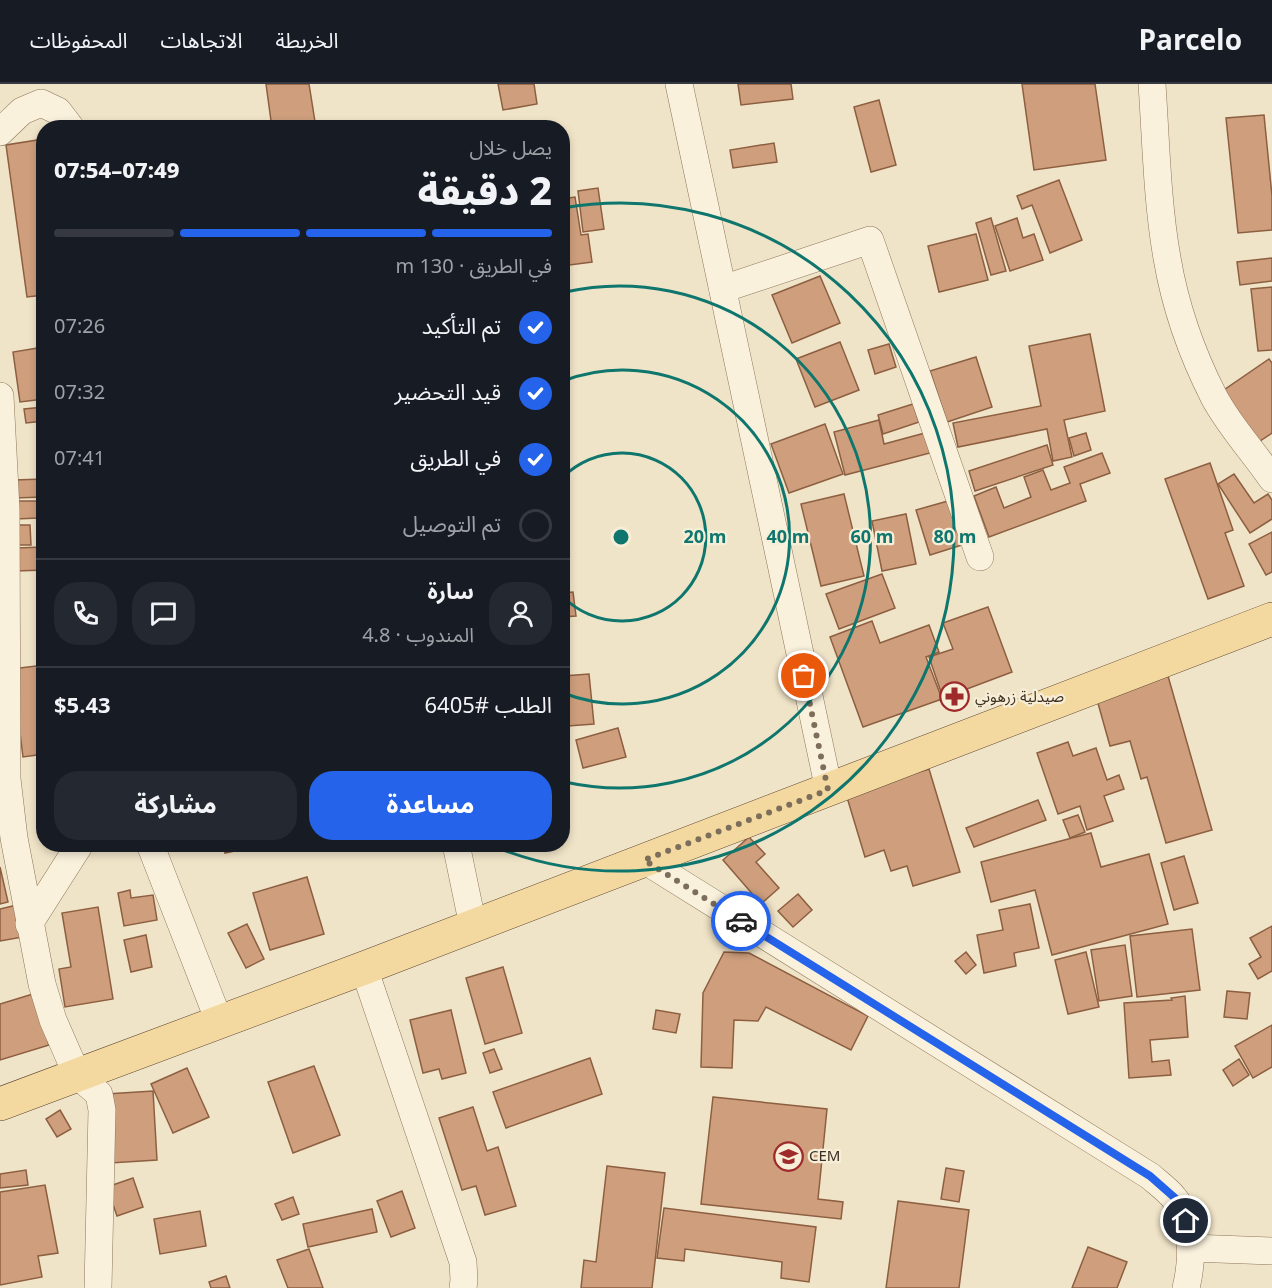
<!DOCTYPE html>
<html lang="ar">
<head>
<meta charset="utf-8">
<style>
  body { margin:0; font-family:Georgia,"Noto Sans Arabic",serif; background:#242831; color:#f1f3f6; direction:rtl; height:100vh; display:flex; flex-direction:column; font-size:22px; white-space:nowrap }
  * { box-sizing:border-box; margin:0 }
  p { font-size:20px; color:#9ea1a6 }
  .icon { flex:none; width:33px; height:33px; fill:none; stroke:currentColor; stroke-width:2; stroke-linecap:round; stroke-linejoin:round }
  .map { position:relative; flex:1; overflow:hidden; direction:ltr }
  .side { position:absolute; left:36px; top:36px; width:534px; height:732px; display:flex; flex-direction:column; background:#171b24; border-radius:24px; box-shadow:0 3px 9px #0003; direction:rtl }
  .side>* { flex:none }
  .pin { position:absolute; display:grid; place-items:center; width:51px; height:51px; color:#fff; margin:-26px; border:3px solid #fff; border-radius:50%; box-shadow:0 2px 6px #0007 }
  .courier { position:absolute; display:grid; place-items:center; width:60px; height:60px; margin:-30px; border:4px solid #2563eb; border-radius:50%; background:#fff; color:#222; box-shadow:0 2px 8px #0007 }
  .overview em { font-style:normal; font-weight:800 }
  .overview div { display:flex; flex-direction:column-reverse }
  .overview { display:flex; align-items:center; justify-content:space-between; height:102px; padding:0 18px }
  h1 { font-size:39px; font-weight:800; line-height:45px }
  .bar { display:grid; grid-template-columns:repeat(4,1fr); gap:9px 6px; align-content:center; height:72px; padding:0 18px }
  .bar i { height:8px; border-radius:4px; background:#363941 }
  .bar .current { background:#2563eb }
  .bar p { grid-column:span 4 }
  .line { display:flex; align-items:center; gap:15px; padding:0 18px; border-top:2px solid #363941 }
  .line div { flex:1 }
  .round { display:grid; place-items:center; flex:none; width:63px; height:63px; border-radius:24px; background:#242831 }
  ol { padding:0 18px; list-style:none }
  li { display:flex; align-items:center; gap:18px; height:66px }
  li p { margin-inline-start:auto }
  li .icon { padding:6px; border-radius:50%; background:#2563eb; color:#fff; stroke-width:4 }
  li:last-child { color:#9ea1a6 }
  li i { width:33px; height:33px; border:3px solid #363941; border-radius:50% }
  .action { display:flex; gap:12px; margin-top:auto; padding:12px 18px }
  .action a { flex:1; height:69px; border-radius:24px; background:#2563eb; color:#fff; font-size:24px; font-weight:800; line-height:69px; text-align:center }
  .action a+a { background:#242831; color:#f1f3f6 }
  header { display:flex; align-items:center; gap:36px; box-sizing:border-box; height:84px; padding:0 30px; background:#171b24; border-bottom:2px solid #363941 }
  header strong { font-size:28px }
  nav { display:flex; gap:33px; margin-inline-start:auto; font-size:21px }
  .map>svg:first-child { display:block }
</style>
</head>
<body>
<header>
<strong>Parcelo</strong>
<nav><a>الخريطة</a><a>الاتجاهات</a><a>المحفوظات</a></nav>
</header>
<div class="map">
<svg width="1272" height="1204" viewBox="0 0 1272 1204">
  <rect width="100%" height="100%" fill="#f0e4c8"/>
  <g fill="#cf9f7d" stroke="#8d5f41" stroke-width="1.5">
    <path d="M266,0H309L316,44H272Z"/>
    <path d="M498,0H534L537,20L503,26Z"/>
    <path d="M738,0H791L793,15L741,21Z"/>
    <path d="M1022,0H1095L1106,76L1034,86Z"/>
    <path d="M879,16L896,81L871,88L854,23Z"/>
    <path d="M1264,31L1272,112V146L1238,149L1226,34Z"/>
    <path d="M44,55V211L27,213L6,61Z"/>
    <path d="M774,59L777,78L733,84L730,66Z"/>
    <path d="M1059,96L1082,156L1050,169L1032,121L1022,125L1017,112Z"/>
    <path d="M598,104L604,145L583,148L578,107Z"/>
    <path d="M575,113L581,151L588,150L592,178L562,182V115Z"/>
    <path d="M991,134L1006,187L991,191L976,139Z"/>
    <path d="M1017,134L1023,154L1034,150L1043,176L1010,187L995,142Z"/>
    <path d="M976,150L988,196L939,208L928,162Z"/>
    <path d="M1272,174V197L1240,201L1237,178Z"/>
    <path d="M820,192L840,239L792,259L772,211Z"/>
    <path d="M1272,203V266L1258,267L1251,205Z"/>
    <path d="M1090,250L1105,327L1064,336L1072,373L1053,377L1047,345L958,363L953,339L1041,322L1029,262Z"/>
    <path d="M840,258L859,306L815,323L796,275Z"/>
    <path d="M889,260L896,283L875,290L868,266Z"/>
    <path d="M44,263V315L20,318L13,268Z"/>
    <path d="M976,273L992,323L947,338L930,287Z"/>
    <path d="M1269,275L1272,279V349L1257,359L1221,308Z"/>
    <path d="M913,320L919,338L883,350L878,331Z"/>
    <path d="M44,323V337L26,339L24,325Z"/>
    <path d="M879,336L884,360L925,349L930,369L845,391L834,348Z"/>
    <path d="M825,340L843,390L789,409L771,360Z"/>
    <path d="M1086,349L1091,366L1074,372L1069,354Z"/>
    <path d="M1047,361L1053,381L975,407L969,387Z"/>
    <path d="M1102,369L1110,389L1080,400L1086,417L989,453L974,412L996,403L1004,424L1031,413L1024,393L1043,386L1051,406L1070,399L1064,383Z"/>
    <path d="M1210,379L1233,446L1225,449L1244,502L1208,515L1165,395Z"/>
    <path d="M1234,390L1254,419L1268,410L1272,416V435L1250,449L1218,400Z"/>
    <path d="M44,395V413L14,414V396Z"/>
    <path d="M844,410L864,492L821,502L801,420Z"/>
    <path d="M15,417H37L38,434L16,435Z"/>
    <path d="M948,417L962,461L930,471L916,426Z"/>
    <path d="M906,430L916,480L882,487L872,437Z"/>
    <path d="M14,441H30L31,461H15Z"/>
    <path d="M1272,448V488L1266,491L1249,460Z"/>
    <path d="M44,463V486L16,487L15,464Z"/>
    <path d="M882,490L895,524L839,545L826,510Z"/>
    <path d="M573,508L576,532L562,533V509Z"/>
    <path d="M988,523L1012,588L943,614L929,573L953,565L943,539Z"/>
    <path d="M872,537L880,559L929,541L939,568L926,573L942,615L863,643L830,553Z"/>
    <path d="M44,581V670L23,673L12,585Z"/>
    <path d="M1166,585L1212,746L1166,759L1147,693L1141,695L1130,657L1110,662L1094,605Z"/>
    <path d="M589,590L594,640L568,642L563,592Z"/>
    <path d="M618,644L626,673L583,684L576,656Z"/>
    <path d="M1068,658L1073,672L1096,664L1107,696L1119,691L1124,705L1104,712L1113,737L1087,746L1080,722L1058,730L1037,669Z"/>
    <path d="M929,685L960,788L913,802L907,782L891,787L884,766L865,773L846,710Z"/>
    <path d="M1038,716L1046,736L974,763L966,744Z"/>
    <path d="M1078,731L1085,748L1070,754L1063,736Z"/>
    <path d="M1091,749L1101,783L1149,770L1168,840L1052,871L1035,806L991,818L981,778Z"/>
    <path d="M749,753L765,770L756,778L779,804L761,820L723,776Z"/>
    <path d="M223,760H252L253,763L225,769Z"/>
    <path d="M1184,772L1198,819L1174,826L1161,779Z"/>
    <path d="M0,783L8,818L0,820Z"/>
    <path d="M307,793L324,850L270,866L253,809Z"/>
    <path d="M130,806L131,814L153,811L157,836L124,842L118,809Z"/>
    <path d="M798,810L812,826L793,843L778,827Z"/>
    <path d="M1030,820L1039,864L1014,869L1016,882L984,889L977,851L1003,846L999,826Z"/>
    <path d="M17,821L23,853L0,857V825Z"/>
    <path d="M98,823L113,915L65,923L59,885L71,883L62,829Z"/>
    <path d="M247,840L264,875L246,884L228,849Z"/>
    <path d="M1272,842V887L1258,895L1249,880L1261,873L1250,854Z"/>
    <path d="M1192,845L1200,906L1137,913L1130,852Z"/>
    <path d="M146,851L152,883L131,888L124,856Z"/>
    <path d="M1125,861L1132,912L1099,917L1091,866Z"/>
    <path d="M724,868L749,869L868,932L851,966L766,923L758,937L734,936L732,984L701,983L703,909Z"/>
    <path d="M966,868L976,881L966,890L955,877Z"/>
    <path d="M1086,868L1099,923L1068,930L1055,876Z"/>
    <path d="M503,883L522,949L485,960L466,894Z"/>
    <path d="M1227,907L1250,909L1247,935L1224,933Z"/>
    <path d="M33,910L49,961L0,976V920Z"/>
    <path d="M1185,912L1188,953L1150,956L1152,978L1169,976L1171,991L1129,994L1124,919L1172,916L1171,914Z"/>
    <path d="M451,926L466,989L442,995L439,985L423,989L410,936Z"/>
    <path d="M656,926L680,930L676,949L653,945Z"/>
    <path d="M1272,941V983L1253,994L1235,962Z"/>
    <path d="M494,965L502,985L490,989L483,969Z"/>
    <path d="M590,974L602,1010L506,1044L493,1008Z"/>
    <path d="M1239,975L1249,991L1233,1002L1223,986Z"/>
    <path d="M314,982L340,1051L293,1069L268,998Z"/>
    <path d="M187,984L209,1033L173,1049L151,1000Z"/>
    <path d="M153,1007L157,1076L110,1079L106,1010Z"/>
    <path d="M713,1013L827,1025L818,1115L843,1118L841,1135L701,1120Z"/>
    <path d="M473,1023L487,1067L498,1063L516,1122L485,1131L476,1102L462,1106L439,1034Z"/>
    <path d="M60,1026L71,1045L57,1053L46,1035Z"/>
    <path d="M607,1082L665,1089L652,1204H581L584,1176L596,1178Z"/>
    <path d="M946,1084L964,1087L959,1118L941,1115Z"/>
    <path d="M26,1086L28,1101L0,1104V1090Z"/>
    <path d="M133,1094L143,1123L117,1132L107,1103Z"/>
    <path d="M45,1101L58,1169L38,1172L42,1193L0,1201V1108Z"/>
    <path d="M402,1107L415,1144L391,1153L377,1117Z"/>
    <path d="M293,1113L299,1130L282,1136L275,1120Z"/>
    <path d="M898,1117L969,1126L959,1204H886Z"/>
    <path d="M664,1124L816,1143L809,1198L781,1194L782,1178L685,1165L684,1177L657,1174Z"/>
    <path d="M372,1125L377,1148L308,1163L303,1140Z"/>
    <path d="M200,1127L206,1162L160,1170L154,1135Z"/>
    <path d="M1088,1163L1127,1178L1117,1204H1072Z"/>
    <path d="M309,1165L323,1204H288L277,1176Z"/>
    <path d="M226,1192L230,1204H211L209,1198Z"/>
  </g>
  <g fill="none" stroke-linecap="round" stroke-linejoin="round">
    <defs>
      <g id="minor">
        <path d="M679,0L829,706"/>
        <path d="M1152,0C1156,58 1157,117 1167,174C1175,221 1192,270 1214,313C1230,343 1253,367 1272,395"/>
        <path d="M0,48L22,27L41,19L58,27L71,44"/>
        <path d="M723,205L870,156L980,473"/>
        <path d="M0,312L6,425L7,695L14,754L42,900L53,936L77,991L99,1010L102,1026L98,1204"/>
        <path d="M150,760L219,937"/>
        <path d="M456,760L473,842"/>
        <path d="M644,776L1150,1092C1158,1099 1168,1106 1174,1114C1194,1139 1193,1175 1186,1204"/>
        <path d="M29,840L80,760"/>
        <path d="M364,884L463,1178L464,1196L463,1204"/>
        <path d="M1191,1164L1272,1167"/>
      </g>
      <path id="major" d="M0,1020L364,884L1272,535"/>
    </defs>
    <use href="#minor" stroke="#8d765c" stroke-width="28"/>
    <use href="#major" stroke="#5b4430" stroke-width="34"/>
    <use href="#minor" stroke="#faf1dc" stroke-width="27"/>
    <use href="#major" stroke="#f3d9a0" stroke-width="33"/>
  </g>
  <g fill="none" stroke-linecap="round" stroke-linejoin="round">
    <path stroke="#7c6e5b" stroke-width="6" stroke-dasharray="0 10.8" d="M741,837L644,776L828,706L804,592"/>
    <path stroke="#2563eb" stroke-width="8" d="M741,837L1150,1092L1175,1114L1186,1137"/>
  </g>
  <g fill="none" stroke="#0f766e" stroke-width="3">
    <path d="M563 393A84 84 0 1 1 563 513"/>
    <path d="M563 297A167 167 0 1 1 563 609"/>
    <path d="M565 208A251 251 0 1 1 565 698"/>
    <path d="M563 124A334 334 0 1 1 493 762"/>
  </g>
  <defs>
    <symbol id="pharmacy-ring" viewBox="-11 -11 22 22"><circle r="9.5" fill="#f7eed8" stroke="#9e2a2b" stroke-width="1.5"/><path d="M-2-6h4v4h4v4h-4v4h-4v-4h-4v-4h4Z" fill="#9e2a2b"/></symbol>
    <symbol id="school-ring" viewBox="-11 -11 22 22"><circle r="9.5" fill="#f7eed8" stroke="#9e2a2b" stroke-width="1.5"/><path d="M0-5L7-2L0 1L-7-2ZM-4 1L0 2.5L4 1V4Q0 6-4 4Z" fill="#9e2a2b"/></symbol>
  </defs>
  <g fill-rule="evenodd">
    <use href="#pharmacy-ring" x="938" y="596" width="33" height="33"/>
    <use href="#school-ring" x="772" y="1056" width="33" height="33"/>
  </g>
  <g text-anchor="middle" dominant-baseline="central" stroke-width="4.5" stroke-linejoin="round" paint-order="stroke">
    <g font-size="15" fill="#3d2e20" stroke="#f7eed8" text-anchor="start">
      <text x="975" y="613">صيدلية زرهوني</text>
      <text x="809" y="1072">CEM</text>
    </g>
  </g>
  <circle cx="621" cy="453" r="9" fill="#0f766e" stroke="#f7eed8" stroke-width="3"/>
  <g font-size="18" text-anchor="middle" font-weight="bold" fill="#0f766e" stroke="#f7eed8" stroke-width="4.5" stroke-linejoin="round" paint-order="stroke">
    <text x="705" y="459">20 m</text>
    <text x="788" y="459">40 m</text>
    <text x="872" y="459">60 m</text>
    <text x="955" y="459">80 m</text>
  </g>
</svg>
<div class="pin" style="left:804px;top:592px;background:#ea580c"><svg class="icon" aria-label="bag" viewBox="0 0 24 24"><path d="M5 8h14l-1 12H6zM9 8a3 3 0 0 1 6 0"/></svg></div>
<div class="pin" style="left:1186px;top:1137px;background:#1f2937"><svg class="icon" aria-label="home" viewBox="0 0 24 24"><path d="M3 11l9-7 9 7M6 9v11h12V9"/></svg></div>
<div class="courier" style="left:741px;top:837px"><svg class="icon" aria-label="car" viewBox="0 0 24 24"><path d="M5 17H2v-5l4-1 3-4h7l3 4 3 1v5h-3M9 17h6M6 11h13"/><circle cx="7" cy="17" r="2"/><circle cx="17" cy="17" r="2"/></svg></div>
<section class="side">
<div class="overview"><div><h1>2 دقيقة</h1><p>يصل خلال</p></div><em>07:49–07:54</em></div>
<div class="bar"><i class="current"></i><i class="current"></i><i class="current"></i><i></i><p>في الطريق · 130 m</p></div>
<ol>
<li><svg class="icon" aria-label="check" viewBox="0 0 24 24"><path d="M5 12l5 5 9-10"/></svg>تم التأكيد<p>07:26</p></li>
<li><svg class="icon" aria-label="check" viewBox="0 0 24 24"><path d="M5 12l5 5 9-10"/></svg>قيد التحضير<p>07:32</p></li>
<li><svg class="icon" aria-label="check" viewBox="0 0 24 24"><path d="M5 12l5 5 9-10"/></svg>في الطريق<p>07:41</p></li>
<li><i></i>تم التوصيل</li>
</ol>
<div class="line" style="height:108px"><a class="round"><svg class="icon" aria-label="person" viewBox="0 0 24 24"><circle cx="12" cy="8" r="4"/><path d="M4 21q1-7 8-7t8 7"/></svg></a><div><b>سارة</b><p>المندوب · 4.8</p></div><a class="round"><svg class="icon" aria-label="chat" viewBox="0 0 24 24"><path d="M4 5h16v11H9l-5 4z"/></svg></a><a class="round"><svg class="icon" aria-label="phone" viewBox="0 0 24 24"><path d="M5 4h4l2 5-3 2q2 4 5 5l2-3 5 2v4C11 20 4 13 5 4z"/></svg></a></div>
<div class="line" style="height:78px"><div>الطلب #6405</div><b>$5.43</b></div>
<div class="action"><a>مساعدة</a><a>مشاركة</a></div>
</section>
</div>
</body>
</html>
